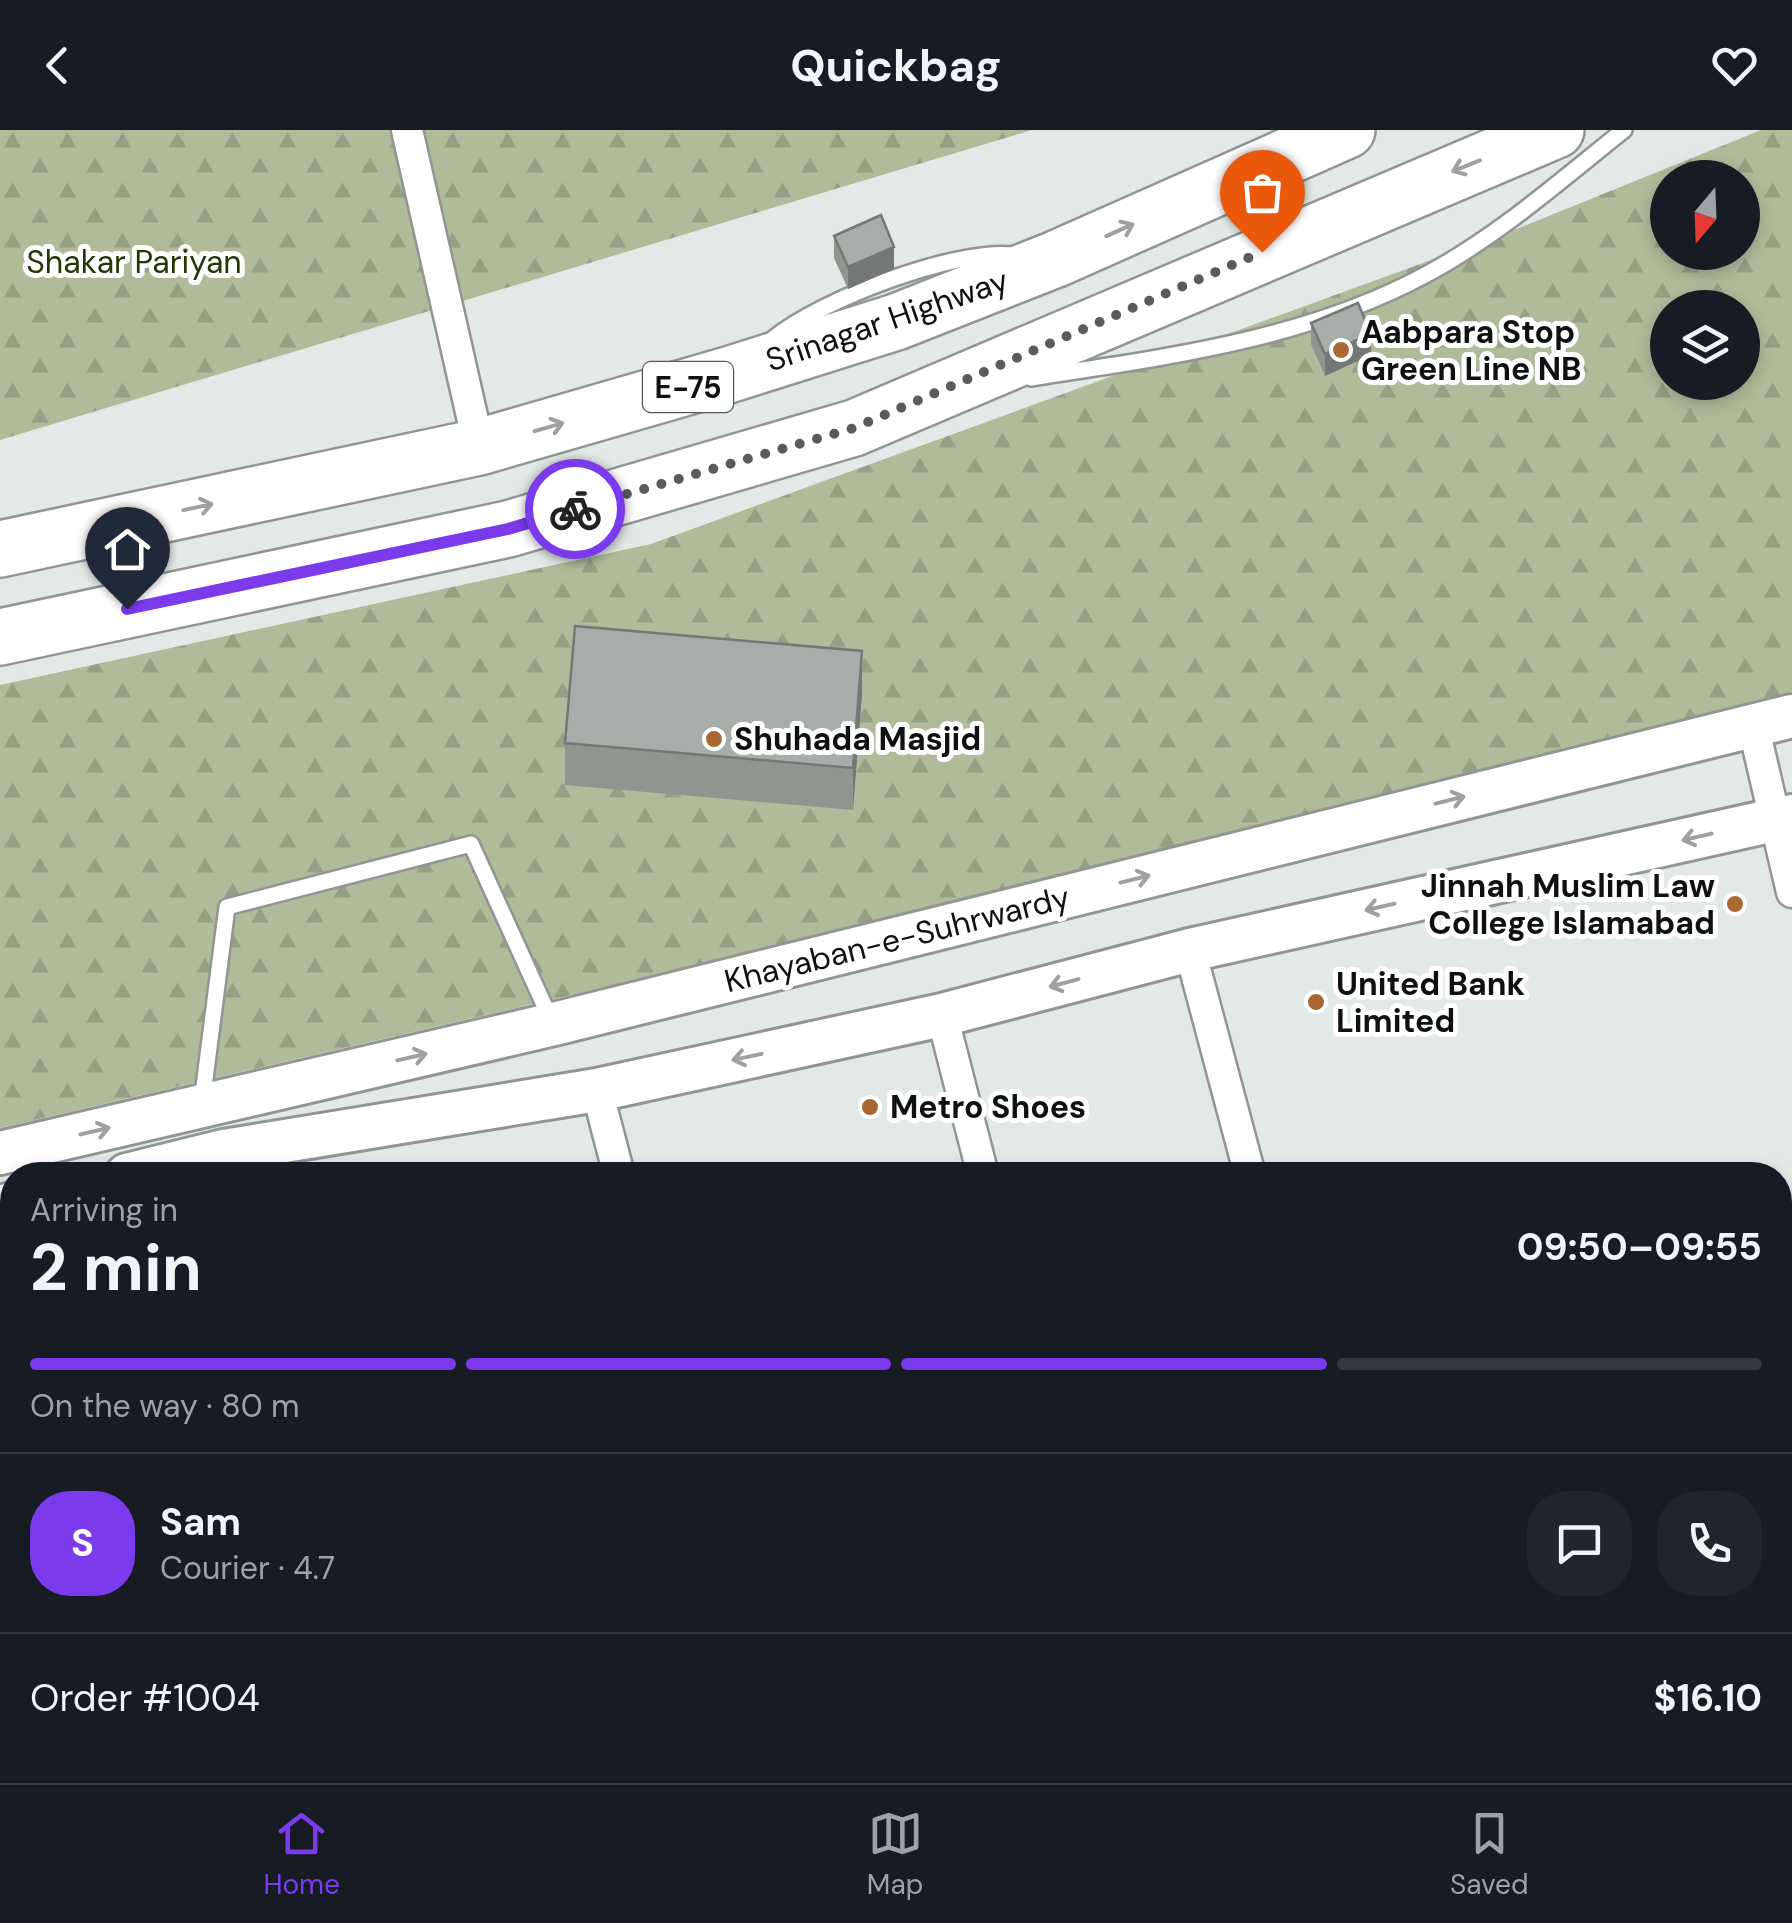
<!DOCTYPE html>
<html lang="en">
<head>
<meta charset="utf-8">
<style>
  body { margin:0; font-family:"DM Sans",sans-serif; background:#20242c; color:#f1f3f6; height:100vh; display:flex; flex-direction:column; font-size:38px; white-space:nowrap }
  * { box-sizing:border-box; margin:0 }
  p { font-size:32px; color:#9ea1a6 }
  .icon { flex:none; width:55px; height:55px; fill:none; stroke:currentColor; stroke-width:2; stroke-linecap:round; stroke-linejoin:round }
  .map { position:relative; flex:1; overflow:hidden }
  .side { position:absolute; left:0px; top:1032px; width:1792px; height:622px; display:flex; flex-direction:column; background:#171b24; border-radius:40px 40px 0 0; box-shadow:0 5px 15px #0003 }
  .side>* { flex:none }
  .needle { width:65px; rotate:199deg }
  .buttons { position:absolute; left:1650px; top:30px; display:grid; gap:20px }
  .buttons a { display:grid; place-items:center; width:110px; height:110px; border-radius:50%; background:#171b24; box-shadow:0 5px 15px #0003; font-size:50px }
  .pin { position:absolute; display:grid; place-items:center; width:85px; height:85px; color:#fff; margin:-102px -42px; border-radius:50% 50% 50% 0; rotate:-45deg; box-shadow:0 0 10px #0007 }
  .pin .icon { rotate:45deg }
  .courier { position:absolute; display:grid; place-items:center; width:100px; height:100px; margin:-50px; border:8px solid #7c3aed; border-radius:50%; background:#fff; color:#222; box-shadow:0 2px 12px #0007 }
  .head em { font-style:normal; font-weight:700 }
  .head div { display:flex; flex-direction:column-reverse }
  .head { display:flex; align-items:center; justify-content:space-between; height:170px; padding:0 30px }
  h1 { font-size:65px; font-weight:700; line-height:75px }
  .bar { display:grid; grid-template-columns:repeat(4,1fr); gap:15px 10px; align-content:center; height:120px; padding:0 30px }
  .bar i { height:12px; border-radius:8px; background:#363941 }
  .bar .on { background:#7c3aed }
  .bar p { grid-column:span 4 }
  .line { display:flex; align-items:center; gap:25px; padding:0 30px; border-top:2px solid #363941 }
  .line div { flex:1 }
  .round { display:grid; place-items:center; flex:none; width:105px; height:105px; border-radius:40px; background:#20242c }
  header { display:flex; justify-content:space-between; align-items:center; height:130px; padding:0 30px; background:#171b24; font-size:45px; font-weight:700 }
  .menu { display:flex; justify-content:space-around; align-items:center; height:140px; border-top:2px solid #363941; background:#171b24; font-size:28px; color:#9ea1a6 }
  .menu a { display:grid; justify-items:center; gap:5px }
  .menu .on { color:#7c3aed }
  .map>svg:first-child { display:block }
</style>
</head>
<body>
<header><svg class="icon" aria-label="back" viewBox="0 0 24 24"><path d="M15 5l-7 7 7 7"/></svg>Quickbag<svg class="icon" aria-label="heart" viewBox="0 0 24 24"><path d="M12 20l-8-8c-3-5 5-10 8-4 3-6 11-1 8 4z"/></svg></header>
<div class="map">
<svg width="1792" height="1653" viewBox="0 0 1792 1653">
  <defs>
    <pattern id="forest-firs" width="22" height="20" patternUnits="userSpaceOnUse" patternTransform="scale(2.5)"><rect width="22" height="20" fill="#aebc9a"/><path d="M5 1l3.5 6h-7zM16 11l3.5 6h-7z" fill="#94a184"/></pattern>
  </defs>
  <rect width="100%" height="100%" fill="#e2eae7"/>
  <g fill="url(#forest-firs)" fill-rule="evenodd">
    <path d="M0,0H1032L0,310Z"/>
    <path d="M1761,0H1792V581L0,998V555L651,414L1519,98ZM1668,48H1742V122H1668ZM1668,178H1742V252H1668Z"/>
  </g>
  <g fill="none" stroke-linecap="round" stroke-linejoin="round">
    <defs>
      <g id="lane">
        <path d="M774,208C821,170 953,119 1013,125"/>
        <path d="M1031,248C1166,227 1305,210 1427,144C1498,106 1561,50 1624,0"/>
        <path d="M202,972L227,777L471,714L551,890"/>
      </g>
      <g id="street">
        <path d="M407,0L479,317"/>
        <path d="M1753,595L1792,762"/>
        <path d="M1190,820L1250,1045"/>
        <path d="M942,885L983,1045"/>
        <path d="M597,960L619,1045"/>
        <path d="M1780,1131L1792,1128"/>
        <path d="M1780,1487L1792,1484"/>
        <path d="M0,1519L12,1515"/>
        <path d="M379,1642L381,1653"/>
        <path d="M766,1642L769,1653"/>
        <path d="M1051,1642L1054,1653"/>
        <path d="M1297,1642L1300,1653"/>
        <path d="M1545,1642L1548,1653"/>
        <path d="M1780,1642L1782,1653"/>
        <path d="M943,1653L985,1642"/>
      </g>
      <g id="secondary">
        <path d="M0,1023L554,894L1792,586"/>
        <path d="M127,1045L224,1021L597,960L942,885L1190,820L1792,686"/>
        <path d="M0,1077L12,1074"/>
        <path d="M0,1387L12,1440"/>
        <path d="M63,1642L66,1653"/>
      </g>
      <g id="highway">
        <path d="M0,419L479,317L728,245L896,192L1056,129L1347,0"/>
        <path d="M0,507L508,399L854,298L1556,0"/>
      </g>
    </defs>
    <use href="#lane" stroke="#8f9794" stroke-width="20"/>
    <use href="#street" stroke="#8f9794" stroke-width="35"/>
    <use href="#secondary" stroke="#8f9794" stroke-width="48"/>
    <use href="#highway" stroke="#8f9794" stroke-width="60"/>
    <use href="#lane" stroke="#fff" stroke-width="15"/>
    <use href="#street" stroke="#fff" stroke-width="30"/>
    <use href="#secondary" stroke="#fff" stroke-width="42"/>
    <use href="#highway" stroke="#fff" stroke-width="55"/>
  </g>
  <g fill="#909590">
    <path d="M834,106L894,139L848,159L834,128Z"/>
    <path d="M1311,193L1371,225L1325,246L1311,214Z"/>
    <path d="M862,563L853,680L565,655V613Z"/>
  </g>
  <g fill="#757976">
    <path d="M894,117V139L848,159V137Z"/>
    <path d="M1371,204V225L1325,246V224Z"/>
    <path d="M862,521V563L853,680V638Z"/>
  </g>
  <g fill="#a7ada8" stroke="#757976" stroke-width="2.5">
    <path d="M881,85L894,117L848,137L834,106Z"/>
    <path d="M1358,173L1371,204L1325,224L1311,193Z"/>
    <path d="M575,496L862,521L853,638L565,613Z"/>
  </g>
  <defs><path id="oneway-shaft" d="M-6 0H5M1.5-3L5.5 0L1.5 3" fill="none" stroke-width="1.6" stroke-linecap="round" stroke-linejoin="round" transform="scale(2.5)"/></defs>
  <g stroke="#9fa09f">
    <use href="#oneway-shaft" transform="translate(1466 36) rotate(158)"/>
    <use href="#oneway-shaft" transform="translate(1120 100) rotate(-24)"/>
    <use href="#oneway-shaft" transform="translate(549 297) rotate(-16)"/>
    <use href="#oneway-shaft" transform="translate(198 377) rotate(-12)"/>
    <use href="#oneway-shaft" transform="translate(1450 670) rotate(-14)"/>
    <use href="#oneway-shaft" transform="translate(1697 707) rotate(167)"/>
    <use href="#oneway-shaft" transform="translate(1135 749) rotate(-14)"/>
    <use href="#oneway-shaft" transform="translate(1380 777) rotate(167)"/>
    <use href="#oneway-shaft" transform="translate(1064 853) rotate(165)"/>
    <use href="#oneway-shaft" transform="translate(412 927) rotate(-13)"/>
    <use href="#oneway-shaft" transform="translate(747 927) rotate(168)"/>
    <use href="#oneway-shaft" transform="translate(95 1001) rotate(-13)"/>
  </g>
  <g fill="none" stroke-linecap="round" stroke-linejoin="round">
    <path stroke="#585d5b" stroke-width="10" stroke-dasharray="0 18" d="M575,379L854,298L1262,122"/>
    <path stroke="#7c3aed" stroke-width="12" d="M127,479L508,399L575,379"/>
  </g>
  <g fill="#a96732" stroke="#fff" stroke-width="4">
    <circle cx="1341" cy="220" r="10"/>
    <circle cx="714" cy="609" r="10"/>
    <circle cx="1735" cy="774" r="10"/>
    <circle cx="1316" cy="872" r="10"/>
    <circle cx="870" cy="977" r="10"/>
  </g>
  <g text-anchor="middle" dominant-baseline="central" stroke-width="10" stroke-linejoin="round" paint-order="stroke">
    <rect fill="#fff" stroke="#565858" stroke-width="2.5" x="643" y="232" width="90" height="50" rx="8"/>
    <g font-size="30" font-weight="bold" fill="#0e1110">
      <text x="688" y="257">E-75</text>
    </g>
    <g font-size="32" fill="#263505" stroke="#fff">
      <text x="134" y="132">Shakar Pariyan</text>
    </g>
    <g font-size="32" fill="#0e1110" stroke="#fff">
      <text transform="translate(887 190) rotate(-19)">Srinagar Highway</text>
      <text transform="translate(897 809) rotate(-14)">Khayaban-e-Suhrwardy</text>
    </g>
    <g font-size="32" font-weight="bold" fill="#0e1110" stroke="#fff" text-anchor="start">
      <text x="1361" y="202">Aabpara Stop<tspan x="1361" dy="37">Green Line NB</tspan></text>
      <text x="734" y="609">Shuhada Masjid</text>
      <text x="1715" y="756" text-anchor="end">Jinnah Muslim Law<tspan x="1715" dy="37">College Islamabad</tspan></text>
      <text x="1336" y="854">United Bank<tspan x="1336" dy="37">Limited</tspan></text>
      <text x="890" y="977">Metro Shoes</text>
    </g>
  </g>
</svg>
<div class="buttons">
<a><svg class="needle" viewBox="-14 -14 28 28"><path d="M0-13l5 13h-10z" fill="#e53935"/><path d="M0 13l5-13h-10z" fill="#9ea1a6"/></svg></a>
<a><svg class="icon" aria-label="layers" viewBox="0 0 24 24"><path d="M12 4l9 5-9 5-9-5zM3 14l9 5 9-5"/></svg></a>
</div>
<div class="pin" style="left:1262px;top:122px;background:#ea580c"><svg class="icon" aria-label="bag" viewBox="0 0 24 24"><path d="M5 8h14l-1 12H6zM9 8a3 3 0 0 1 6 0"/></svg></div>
<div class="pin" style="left:127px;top:479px;background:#1f2937"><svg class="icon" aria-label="home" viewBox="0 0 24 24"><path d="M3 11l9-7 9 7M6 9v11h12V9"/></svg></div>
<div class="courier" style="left:575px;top:379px"><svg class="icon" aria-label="bike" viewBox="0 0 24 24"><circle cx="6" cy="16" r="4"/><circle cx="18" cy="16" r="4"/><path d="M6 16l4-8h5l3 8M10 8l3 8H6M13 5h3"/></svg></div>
<section class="side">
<div class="head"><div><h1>2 min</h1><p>Arriving in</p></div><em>09:50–09:55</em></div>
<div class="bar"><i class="on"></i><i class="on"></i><i class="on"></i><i></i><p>On the way · 80 m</p></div>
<div class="line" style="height:180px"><b class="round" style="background:#7c3aed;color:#fff">S</b><div><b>Sam</b><p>Courier · 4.7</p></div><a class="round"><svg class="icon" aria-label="chat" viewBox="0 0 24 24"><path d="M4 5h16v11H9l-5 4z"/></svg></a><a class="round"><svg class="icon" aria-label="phone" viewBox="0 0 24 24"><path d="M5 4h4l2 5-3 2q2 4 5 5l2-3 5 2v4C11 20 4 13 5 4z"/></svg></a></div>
<div class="line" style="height:130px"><div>Order #1004</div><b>$16.10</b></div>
</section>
</div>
<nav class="menu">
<a class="on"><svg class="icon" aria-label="home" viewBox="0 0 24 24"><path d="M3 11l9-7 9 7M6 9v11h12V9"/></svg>Home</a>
<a><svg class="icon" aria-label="map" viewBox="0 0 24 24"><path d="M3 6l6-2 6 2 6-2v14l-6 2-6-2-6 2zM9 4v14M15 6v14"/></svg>Map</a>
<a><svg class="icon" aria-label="saved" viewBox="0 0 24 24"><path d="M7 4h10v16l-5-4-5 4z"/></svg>Saved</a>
</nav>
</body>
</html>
